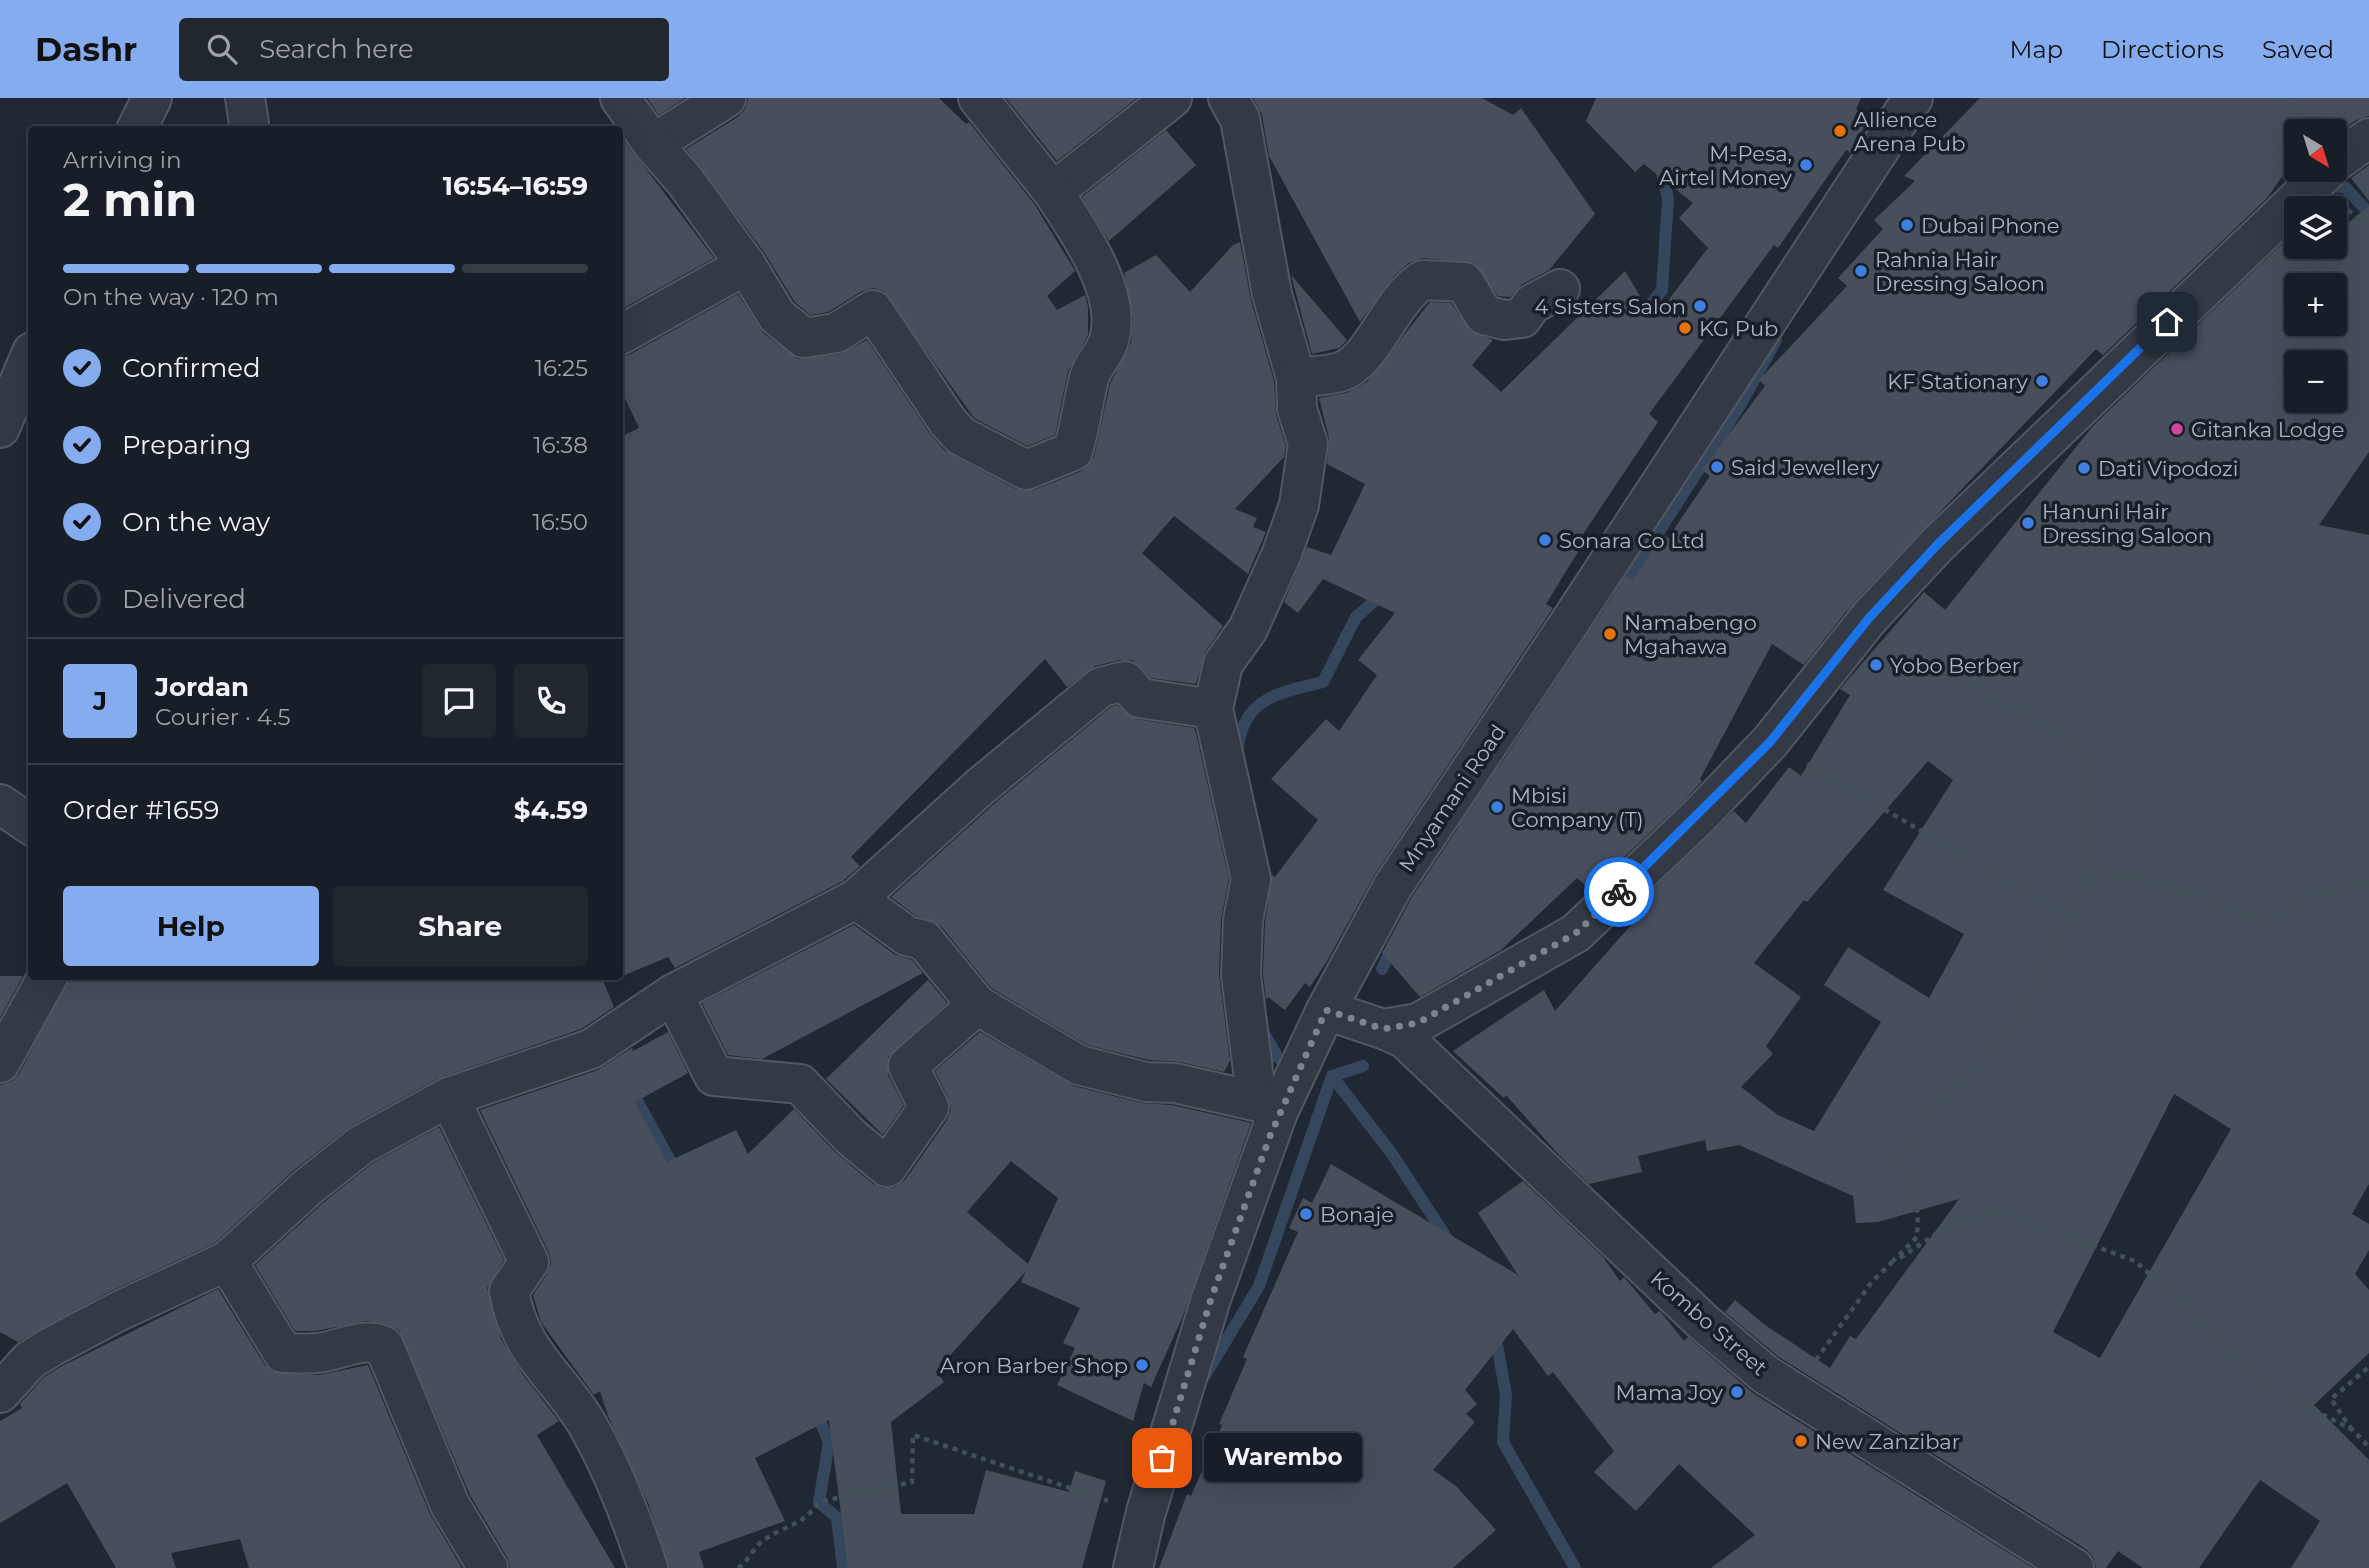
<!DOCTYPE html>
<html lang="en">
<head>
<meta charset="utf-8">
<style>
  body { margin:0; font-family:Montserrat,sans-serif; background:#21272f; color:#f1f3f6; height:100vh; display:flex; flex-direction:column; font-size:26px; white-space:nowrap }
  * { box-sizing:border-box; margin:0 }
  p { font-size:23px; color:#9fa2a7 }
  .icon { flex:none; width:38px; height:38px; fill:none; stroke:currentColor; stroke-width:2; stroke-linecap:round; stroke-linejoin:round }
  .map { position:relative; flex:1; overflow:hidden }
  .side { position:absolute; left:28px; top:28px; width:595px; height:854px; display:flex; flex-direction:column; background:#181e27; border-radius:7px; box-shadow:0 7px 28px #0002,0 0 0 2px #363c44 }
  .side>* { flex:none }
  .needle { width:46px; rotate:142deg }
  .buttons { position:absolute; left:2284px; top:21px; display:grid; gap:14px }
  .buttons a { display:grid; place-items:center; width:63px; height:63px; border-radius:7px; background:#181e27; box-shadow:0 7px 28px #0002,0 0 0 2px #363c44; font-size:35px }
  .pin { position:absolute; display:grid; place-items:center; width:60px; height:60px; color:#fff; margin:-30px; border-radius:14px; box-shadow:0 4px 10px #0006 }
  .courier { position:absolute; display:grid; place-items:center; width:70px; height:70px; margin:-35px; border:5px solid #1a73e8; border-radius:50%; background:#fff; color:#222; box-shadow:0 2px 9px #0007 }
  .bubble { position:absolute; height:49px; border-radius:7px; background:#181e27; box-shadow:0 7px 28px #0002,0 0 0 2px #363c44; font-size:23px; font-weight:700; line-height:49px; text-align:center }
  .summary em { font-style:normal; font-weight:700 }
  .summary div { display:flex; flex-direction:column-reverse }
  .summary { display:flex; align-items:center; justify-content:space-between; height:119px; padding:0 35px }
  h1 { font-size:46px; font-weight:700; line-height:52px }
  .bar { display:grid; grid-template-columns:repeat(4,1fr); gap:10px 7px; align-content:center; height:84px; padding:0 35px }
  .bar i { height:9px; border-radius:5px; background:#363c44 }
  .bar .selected { background:#85acef }
  .bar p { grid-column:span 4 }
  .line { display:flex; align-items:center; gap:18px; padding:0 35px; border-top:2px solid #363c44 }
  .line div { flex:1 }
  .round { display:grid; place-items:center; flex:none; width:74px; height:74px; border-radius:7px; background:#21272f }
  ol { padding:0 35px; list-style:none }
  li { display:flex; align-items:center; gap:21px; height:77px }
  li p { margin-inline-start:auto }
  li .icon { padding:7px; border-radius:50%; background:#85acef; color:#111; stroke-width:4 }
  li:last-child { color:#9fa2a7 }
  li i { width:38px; height:38px; border:4px solid #363c44; border-radius:50% }
  .action { display:flex; gap:14px; margin-top:auto; padding:14px 35px }
  .action a { flex:1; height:80px; border-radius:7px; background:#85acef; color:#111; font-size:28px; font-weight:700; line-height:80px; text-align:center }
  .action a+a { background:#21272f; color:#f1f3f6 }
  header { display:flex; align-items:center; gap:42px; box-sizing:border-box; height:98px; padding:0 35px; background:#85acef; color:#111 }
  header strong { font-size:33px }
  nav { display:flex; gap:38px; margin-inline-start:auto; font-size:24px }
  .search { width:490px; height:63px; background:#21272f; display:flex; align-items:center; gap:18px; box-sizing:border-box; padding:0 24px; border-radius:7px; color:#9fa2a7; font-size:26px }
  .map>svg:first-child { display:block }
</style>
</head>
<body>
<header>
<strong>Dashr</strong>
<div class="search"><svg class="icon" aria-label="search" viewBox="0 0 24 24"><circle cx="10" cy="10" r="6"/><path d="M15 15l6 6"/></svg>Search here</div>
<nav><a>Map</a><a>Directions</a><a>Saved</a></nav>
</header>
<div class="map">
<svg width="2369" height="1470" viewBox="0 0 2369 1470">
  <rect width="100%" height="100%" fill="#202834"/>
  <g fill="none" stroke-linecap="round" stroke-linejoin="round">
    <g stroke="#36465c" stroke-width="12">
      <path d="M2324,88L2345,89L2369,115"/>
      <path d="M1639,221L1662,192L1668,101L1660,66"/>
      <path d="M1620,494L1739,309L1776,242"/>
      <path d="M1853,511C1873,485 1891,457 1922,444"/>
      <path d="M1237,655C1242,600 1277,595 1323,584L1356,519L1384,495"/>
      <path d="M1462,725L1496,673"/>
      <path d="M1382,871L1393,848"/>
      <path d="M1261,930L1278,960"/>
      <path d="M1332,978L1392,1056L1450,1145"/>
      <path d="M1332,978L1363,968"/>
      <path d="M630,990L677,1075"/>
      <path d="M1495,1236L1506,1296L1503,1344L1575,1470"/>
      <path d="M1204,1279L1259,1188L1332,978"/>
      <path d="M815,1311L829,1344L819,1404L837,1420L843,1470"/>
    </g>
  </g>
  <g fill="#474f5d" fill-rule="evenodd">
    <path d="M647,0H685L659,17Z"/>
    <path d="M748,0H939L966,26L969,24L1035,107L1075,173L1047,198L1057,212L1085,197L1088,209V237L1068,273L1055,337L1027,348L974,320L883,193L873,190L862,193L828,214L810,217L794,203L764,154L686,51L738,19L745,11Z"/>
    <path d="M1006,0H1137L1057,63Z"/>
    <path d="M1253,0H1482L1513,17L1521,10L1595,116L1549,172L1521,187L1510,199L1498,198L1475,165L1423,160L1409,165L1395,177L1360,224L1269,58L1262,17Z"/>
    <path d="M1596,0H1861L1856,11L1870,17L1851,55L1846,52L1778,150L1774,147L1649,316L1658,324L1577,445L1581,449L1546,506L1553,510L1375,776L1327,863L1310,889L1305,885L1285,912L1268,899L1266,902L1263,876L1265,825L1272,777L1275,779L1318,722L1271,681L1326,621L1339,633L1377,577L1358,562L1395,515L1323,481L1298,515L1284,504L1307,449L1331,457L1365,386L1327,366L1329,340L1319,300L1346,295L1367,284L1430,204L1451,205L1471,234L1493,242L1472,267L1501,294L1625,173L1654,221L1708,150L1679,120L1693,105L1644,66L1635,74L1586,23Z"/>
    <path d="M1980,0H2369V18L2356,22L2334,38V33H2296V59L2267,100L2103,257L2096,251L1853,505L1804,567L1772,546L1700,681L1702,683L1684,703L1590,791L1577,780L1501,852L1420,899L1382,855L1412,799L1626,478L1633,482L1663,437L1668,440L1710,378L1702,372L1765,288L1759,282L1847,188L1838,180L1883,131L1874,122L1915,83L1904,78Z"/>
    <path d="M1166,32L1196,67L1109,143L1082,99Z"/>
    <path d="M620,37L714,160L620,212Z"/>
    <path d="M2369,67V103L2351,80Z"/>
    <path d="M2369,108V354L2319,427L2369,437V1086L2352,1116L2369,1126V1152L2355,1176L2369,1192V1255L2314,1307L2369,1362V1470H2291L2320,1423L2260,1382L2199,1470H2143L2118,1453L2106,1470H2096L2093,1459L2086,1451L1779,1259L1725,1214L1735,1202L1765,1227L1830,1270L1850,1238L1856,1241L1959,1101L1878,1124L1856,1125L1853,1098L1739,1047L1707,1053L1705,1042L1638,1058L1642,1074L1589,1086L1559,1057L1506,997L1504,1000L1453,953L1544,892L1555,913L1632,826L1624,819L1734,713L1746,725L1789,669L1801,678L1850,597L1840,591L1924,494L1945,512L2093,328L2291,137L2296,141V149H2304L2311,154L2318,149H2334V136ZM2296,187H2334V226H2296ZM2296,264H2334V303H2296ZM1928,663L1953,682L1883,792L1964,836L1929,900L1848,849L1824,887L1881,924L1814,1033L1778,1017L1741,989L1773,956L1766,948L1801,899L1754,865L1804,802L1807,804ZM2174,996L2231,1031L2100,1260L2053,1234Z"/>
    <path d="M1240,144L1251,202L1274,283L1276,317L1286,348L1284,359L1235,411L1257,420L1253,429L1266,434L1248,476L1174,418L1142,455L1223,528L1205,554L1196,586L1151,580L1132,562H1120L1095,568L1067,589L1045,561L851,759L860,768L843,783L675,870L668,859L620,879V339L639,330L620,290V259L631,256L738,196L763,235L798,261L840,256L867,242L930,336L945,353L1016,391L1034,392L1082,373L1094,359L1110,286L1131,245L1133,222L1124,175L1156,157L1190,194L1233,147Z"/>
    <path d="M1291,177L1347,242L1339,250L1312,256Z"/>
    <path d="M1117,607L1136,621L1194,630L1196,635L1229,781L1221,821L1219,876L1230,963L1224,974L1180,964L1149,962L1087,947L991,890L941,828L916,818L891,799L995,705L1111,609Z"/>
    <path d="M854,827L894,856L912,862L923,875L762,961L728,957L702,905Z"/>
    <path d="M0,878H23L0,920Z"/>
    <path d="M70,878H601L614,909L581,931L439,980L351,1028L294,1072L215,1145L109,1194L18,1244L0,1234V987L11,984L19,976Z"/>
    <path d="M928,882L947,905L888,959V977L904,1007L883,1037L826,981Z"/>
    <path d="M668,934L688,975L635,1004L667,1064L736,1032L748,1056L794,1011L835,1054L873,1086L883,1090L895,1089L905,1082L947,1022L951,1011L948,999L935,973L980,934L1074,988L1141,1005L1172,1007L1251,1025L1183,1218L1151,1289L1144,1285L1133,1323L1057,1287L1075,1250L1063,1245L1080,1210L1021,1184L1026,1173L936,1273L944,1284L891,1324L901,1416H974L986,1372L1069,1394L1075,1373L1106,1383L1082,1470H848L829,1322L755,1360L785,1423L699,1454L704,1470H669L649,1407L608,1318L600,1293L594,1297L541,1224L533,1197L547,1176L551,1165L549,1155L480,1012L598,972L632,950L633,953ZM1011,1063L1058,1100L1028,1166L967,1114Z"/>
    <path d="M439,1029L504,1162L487,1190L501,1241L523,1277L559,1323L537,1337L615,1470H510L507,1459L470,1397L399,1232L382,1225L366,1223L315,1233H295L255,1167L323,1105L373,1065Z"/>
    <path d="M1331,1066L1518,1177L1478,1115L1523,1083L1603,1159L1620,1183L1624,1179L1655,1216L1660,1213L1684,1243L1688,1239L1754,1296L2033,1470H1711L1755,1437L1679,1366L1636,1413L1594,1374L1614,1353L1553,1274L1548,1278L1513,1231L1465,1292L1477,1306L1466,1316L1475,1324L1433,1372L1456,1388L1496,1432L1453,1470H1159L1187,1396L1191,1398L1222,1327L1219,1326L1247,1261L1243,1259L1298,1134L1289,1130L1303,1100L1312,1105Z"/>
    <path d="M218,1191L264,1266L273,1274L319,1277L368,1267L430,1416L462,1470H249L240,1441L171,1455L176,1470H116L67,1385L0,1425V1323L22,1310L20,1306L44,1279L62,1268Z"/>
  </g>
  <g fill="none" stroke-linecap="round" stroke-linejoin="round">
    <defs>
      <g id="minor">
        <path d="M245,0L250,32"/>
        <path d="M620,0L653,46L726,0"/>
        <path d="M978,0L1053,94L1172,0"/>
        <path d="M1228,0L1240,21L1272,196L1296,280L1297,311L1308,346L1299,407L1282,455L1248,531L1223,566L1213,611L1251,781L1243,822L1241,877L1254,981L1263,1005L1278,1014"/>
        <path d="M136,32L152,0"/>
        <path d="M653,46L685,83L746,167L777,218L804,240L836,235L873,212L948,324L961,338L1026,372L1073,353C1080,329 1083,304 1089,280C1093,266 1105,256 1109,242C1123,196 1078,131 1053,94"/>
        <path d="M2334,65L2369,40"/>
        <path d="M620,237L746,167"/>
        <path d="M1296,280C1310,278 1327,278 1340,274C1373,264 1389,203 1423,182L1464,184L1484,217L1505,222L1522,220L1532,206L1560,191"/>
        <path d="M0,330L32,254"/>
        <path d="M0,706L32,728"/>
        <path d="M856,801L907,838L924,842L977,907"/>
        <path d="M673,896L714,978L800,986L851,1039L887,1069L929,1009L908,968L977,907L1079,967L1146,984L1175,985L1263,1005"/>
        <path d="M1326,912L1383,931L1418,925L1576,835L1699,718L1770,644L1869,520L1938,446L2328,72"/>
        <path d="M1383,931L1405,941L1702,1223L1766,1277L2074,1470"/>
        <path d="M0,965L48,878"/>
        <path d="M449,999L529,1164L509,1193C520,1256 557,1276 587,1326C613,1371 632,1421 648,1470"/>
        <path d="M227,1163L283,1255C294,1255 306,1256 317,1255C340,1253 362,1238 384,1248L450,1407L488,1470"/>
        <path d="M0,1295L30,1262L51,1249L119,1213L227,1163L309,1088L361,1047L449,999L591,951L673,896L856,801L981,688L1101,589L1125,583L1140,600L1213,611"/>
      </g>
      <path id="tertiary" d="M1133,1470L1146,1414L1211,1201L1278,1014L1326,912L1393,788L1570,524L1913,0"/>
    </defs>
    <use href="#minor" stroke="#515863" stroke-width="42"/>
    <use href="#tertiary" stroke="#515863" stroke-width="42"/>
    <g stroke="#425254" stroke-width="4.5" stroke-dasharray="5 5" stroke-linecap="butt">
      <path d="M2284,0L2316,28"/>
      <path d="M2348,112L2369,128"/>
      <path d="M1807,666L2068,819"/>
      <path d="M2083,790L2092,773L2131,777L2208,800L2219,809L2257,822L2271,823L2309,797L2369,785"/>
      <path d="M1900,1160L1948,1128L1999,1113L2135,1163L2187,1209L2228,1254L2270,1290L2353,1332L2369,1349"/>
      <path d="M1892,1164L1917,1139L1918,1115L1897,1054L1918,1029L2004,944L2082,790L2080,750L2082,720L2094,678L2090,665L2077,651L2021,610L2004,607L1968,584L1938,571L1928,572L1898,548"/>
      <path d="M1816,1262L1871,1185L1892,1164"/>
      <path d="M2352,1332L2331,1301L2369,1269"/>
      <path d="M738,1470C750,1462 754,1448 764,1442C788,1425 800,1430 819,1404L912,1384L913,1337L1108,1403"/>
    </g>
    <use href="#minor" stroke="#333a45" stroke-width="38"/>
    <use href="#tertiary" stroke="#333a45" stroke-width="38"/>
  </g>
  <g fill="none" stroke-linecap="round" stroke-linejoin="round">
    <path stroke="#7c8490" stroke-width="7" stroke-dasharray="0 12.6" d="M1162,1360L1211,1201L1270,1038L1326,912L1383,931L1418,925L1576,835L1619,794"/>
    <path stroke="#1a73e8" stroke-width="9" d="M1619,794L1770,644L1869,520L1938,446L2167,224"/>
  </g>
  <g fill="#e8710a" stroke="#191f29" stroke-width="2.5">
    <circle cx="1840" cy="33" r="7"/>
    <circle cx="1685" cy="230" r="7"/>
    <circle cx="1610" cy="536" r="7"/>
    <circle cx="1801" cy="1343" r="7"/>
  </g>
  <g fill="#3f7fe0" stroke="#191f29" stroke-width="2.5">
    <circle cx="1806" cy="67" r="7"/>
    <circle cx="1907" cy="127" r="7"/>
    <circle cx="1861" cy="173" r="7"/>
    <circle cx="1700" cy="208" r="7"/>
    <circle cx="2042" cy="283" r="7"/>
    <circle cx="1717" cy="369" r="7"/>
    <circle cx="2084" cy="370" r="7"/>
    <circle cx="2028" cy="425" r="7"/>
    <circle cx="1545" cy="442" r="7"/>
    <circle cx="1876" cy="567" r="7"/>
    <circle cx="1497" cy="709" r="7"/>
    <circle cx="1306" cy="1116" r="7"/>
    <circle cx="1142" cy="1267" r="7"/>
    <circle cx="1737" cy="1294" r="7"/>
  </g>
  <circle fill="#d1479c" stroke="#191f29" stroke-width="2.5" cx="2177" cy="331" r="7"/>
  <g text-anchor="middle" dominant-baseline="central" stroke-width="7" stroke-linejoin="round" paint-order="stroke">
    <g font-size="21" fill="#adb5c2" stroke="#191f29" text-anchor="start">
      <text x="1854" y="21">Allience<tspan x="1854" dy="24">Arena Pub</tspan></text>
      <text x="1792" y="55" text-anchor="end">M-Pesa,<tspan x="1792" dy="24">Airtel Money</tspan></text>
      <text x="1921" y="127">Dubai Phone</text>
      <text x="1875" y="161">Rahnia Hair<tspan x="1875" dy="24">Dressing Saloon</tspan></text>
      <text x="1686" y="208" text-anchor="end">4 Sisters Salon</text>
      <text x="1699" y="230">KG Pub</text>
      <text x="2028" y="283" text-anchor="end">KF Stationary</text>
      <text x="2191" y="331">Gitanka Lodge</text>
      <text x="1731" y="369">Said Jewellery</text>
      <text x="2098" y="370">Dati Vipodozi</text>
      <text x="2042" y="413">Hanuni Hair<tspan x="2042" dy="24">Dressing Saloon</tspan></text>
      <text x="1559" y="442">Sonara Co Ltd</text>
      <text x="1624" y="524">Namabengo<tspan x="1624" dy="24">Mgahawa</tspan></text>
      <text x="1890" y="567">Yobo Berber</text>
      <text x="1511" y="697">Mbisi<tspan x="1511" dy="24">Company (T)</tspan></text>
      <text x="1320" y="1116">Bonaje</text>
      <text x="1128" y="1267" text-anchor="end">Aron Barber Shop</text>
      <text x="1723" y="1294" text-anchor="end">Mama Joy</text>
      <text x="1815" y="1343">New Zanzibar</text>
    </g>
    <g font-size="21" fill="#adb5c2" stroke="#191f29">
      <text transform="translate(1452 700) rotate(-56)">Mnyamani Road</text>
      <text transform="translate(1709 1225) rotate(41)">Kombo Street</text>
    </g>
  </g>
</svg>
<div class="buttons">
<a><svg class="needle" viewBox="-14 -14 28 28"><path d="M0-13l5 13h-10z" fill="#e53935"/><path d="M0 13l5-13h-10z" fill="#9fa2a7"/></svg></a>
<a><svg class="icon" aria-label="layers" viewBox="0 0 24 24"><path d="M12 4l9 5-9 5-9-5zM3 14l9 5 9-5"/></svg></a>
<a>+</a>
<a>−</a>
</div>
<div class="pin" style="left:1162px;top:1360px;background:#ea580c"><svg class="icon" aria-label="bag" viewBox="0 0 24 24"><path d="M5 8h14l-1 12H6zM9 8a3 3 0 0 1 6 0"/></svg></div>
<div class="pin" style="left:2167px;top:224px;background:#1f2937"><svg class="icon" aria-label="home" viewBox="0 0 24 24"><path d="M3 11l9-7 9 7M6 9v11h12V9"/></svg></div>
<div class="courier" style="left:1619px;top:794px"><svg class="icon" aria-label="bike" viewBox="0 0 24 24"><circle cx="6" cy="16" r="4"/><circle cx="18" cy="16" r="4"/><path d="M6 16l4-8h5l3 8M10 8l3 8H6M13 5h3"/></svg></div>
<div class="bubble" style="left:1204px;top:1335px;width:158px">Warembo</div>
<section class="side">
<div class="summary"><div><h1>2 min</h1><p>Arriving in</p></div><em>16:54–16:59</em></div>
<div class="bar"><i class="selected"></i><i class="selected"></i><i class="selected"></i><i></i><p>On the way · 120 m</p></div>
<ol>
<li><svg class="icon" aria-label="check" viewBox="0 0 24 24"><path d="M5 12l5 5 9-10"/></svg>Confirmed<p>16:25</p></li>
<li><svg class="icon" aria-label="check" viewBox="0 0 24 24"><path d="M5 12l5 5 9-10"/></svg>Preparing<p>16:38</p></li>
<li><svg class="icon" aria-label="check" viewBox="0 0 24 24"><path d="M5 12l5 5 9-10"/></svg>On the way<p>16:50</p></li>
<li><i></i>Delivered</li>
</ol>
<div class="line" style="height:126px"><b class="round" style="background:#85acef;color:#111">J</b><div><b>Jordan</b><p>Courier · 4.5</p></div><a class="round"><svg class="icon" aria-label="chat" viewBox="0 0 24 24"><path d="M4 5h16v11H9l-5 4z"/></svg></a><a class="round"><svg class="icon" aria-label="phone" viewBox="0 0 24 24"><path d="M5 4h4l2 5-3 2q2 4 5 5l2-3 5 2v4C11 20 4 13 5 4z"/></svg></a></div>
<div class="line" style="height:91px"><div>Order #1659</div><b>$4.59</b></div>
<div class="action"><a>Help</a><a>Share</a></div>
</section>
</div>
</body>
</html>
